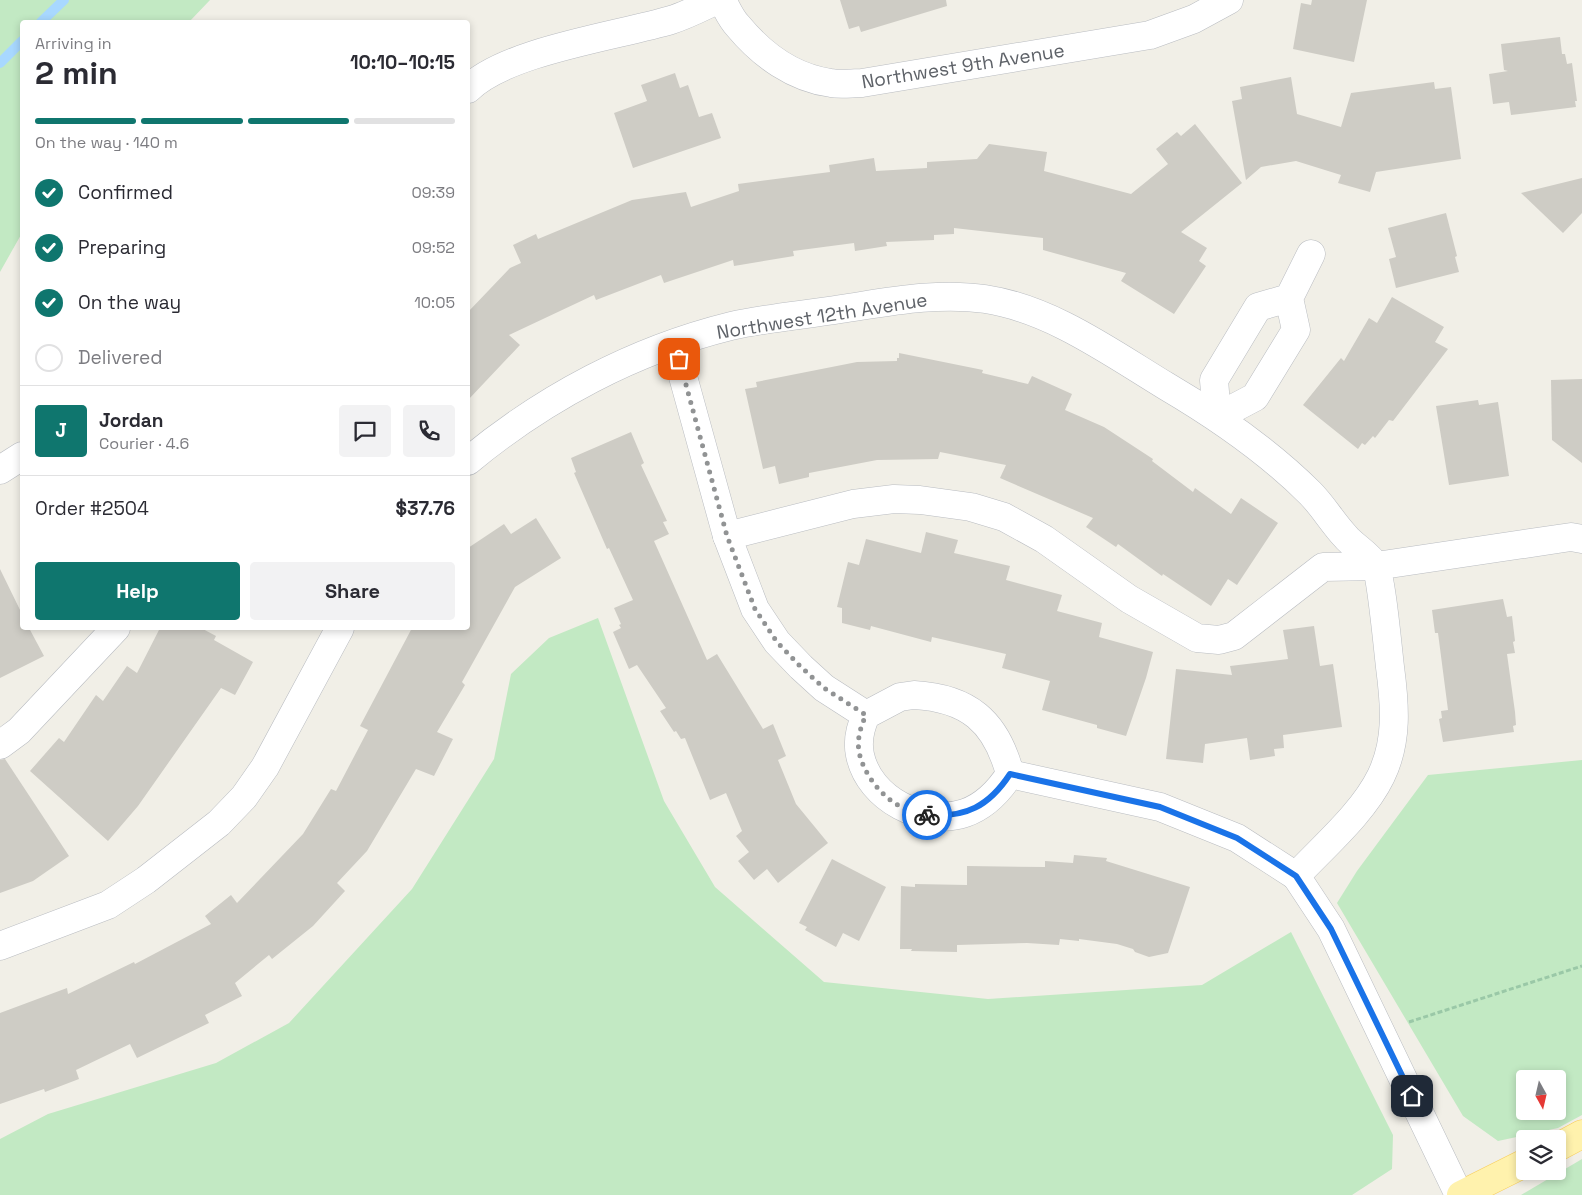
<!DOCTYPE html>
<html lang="en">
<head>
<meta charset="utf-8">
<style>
  body { margin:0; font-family:"Space Grotesk",sans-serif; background:#f2f2f3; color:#2b2b33; height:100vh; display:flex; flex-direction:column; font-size:19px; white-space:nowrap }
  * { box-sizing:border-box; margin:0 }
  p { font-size:16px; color:#7c7c81 }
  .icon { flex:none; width:28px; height:28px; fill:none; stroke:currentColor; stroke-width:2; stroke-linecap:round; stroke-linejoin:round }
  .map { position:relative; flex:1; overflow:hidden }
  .sheet { position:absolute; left:20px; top:20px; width:450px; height:610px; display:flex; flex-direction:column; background:#fff; border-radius:5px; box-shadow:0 2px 8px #0003 }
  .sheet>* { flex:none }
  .needle { width:32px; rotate:172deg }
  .tools { position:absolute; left:1516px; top:1070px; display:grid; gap:10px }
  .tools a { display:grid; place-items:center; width:50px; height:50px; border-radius:5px; background:#fff; box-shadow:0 2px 8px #0003; font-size:25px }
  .pin { position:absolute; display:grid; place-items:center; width:42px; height:42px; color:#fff; margin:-21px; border-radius:10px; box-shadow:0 2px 8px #0006 }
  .courier { position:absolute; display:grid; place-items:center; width:50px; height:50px; margin:-25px; border:4px solid #1a73e8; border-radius:50%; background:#fff; color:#222; box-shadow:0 1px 6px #0007 }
  .summary em { font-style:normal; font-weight:700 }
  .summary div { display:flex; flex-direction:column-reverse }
  .summary { display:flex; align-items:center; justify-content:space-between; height:85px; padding:0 15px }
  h1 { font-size:32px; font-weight:700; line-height:38px }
  .bar { display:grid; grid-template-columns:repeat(4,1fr); gap:8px 5px; align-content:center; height:60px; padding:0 15px }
  .bar i { height:6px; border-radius:4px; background:#e1e1e2 }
  .bar .active { background:#0f766e }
  .bar p { grid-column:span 4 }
  .line { display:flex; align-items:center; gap:12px; padding:0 15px; border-top:1px solid #e1e1e2 }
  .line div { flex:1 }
  .round { display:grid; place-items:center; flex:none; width:52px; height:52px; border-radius:5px; background:#f2f2f3 }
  ol { padding:0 15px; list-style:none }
  li { display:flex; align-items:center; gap:15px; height:55px }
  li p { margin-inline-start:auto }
  li .icon { padding:5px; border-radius:50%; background:#0f766e; color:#fff; stroke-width:4 }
  li:last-child { color:#7c7c81 }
  li i { width:28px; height:28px; border:2px solid #e1e1e2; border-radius:50% }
  .action { display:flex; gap:10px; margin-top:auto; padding:10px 15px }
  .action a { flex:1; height:58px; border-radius:5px; background:#0f766e; color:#fff; font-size:20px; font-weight:700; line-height:58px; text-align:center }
  .action a+a { background:#f2f2f3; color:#2b2b33 }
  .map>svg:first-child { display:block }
</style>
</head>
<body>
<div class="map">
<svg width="1582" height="1195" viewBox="0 0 1582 1195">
  <rect width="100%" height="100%" fill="#f1efe7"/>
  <g fill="#c2e9c3" fill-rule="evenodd">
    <path d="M0,0H210L189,22H22V233L0,272Z"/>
    <path d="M598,618L664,801L715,887L824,982L988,999L1202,985L1291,932L1393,1135L1392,1169L1352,1195H0V1139L48,1114L216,1063L289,1023L412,889L494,759L511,674L549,638Z"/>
    <path d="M1582,760V1115L1558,1128L1498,1141L1463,1116L1337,903L1357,871L1428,775ZM1525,1079H1558V1111H1525Z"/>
    <path d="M1582,1159V1195H1521Z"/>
  </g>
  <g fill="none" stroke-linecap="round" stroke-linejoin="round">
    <g stroke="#a8d8ff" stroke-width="10">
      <path d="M41,22L64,0"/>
      <path d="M0,63L22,41"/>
    </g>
  </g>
  <g fill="#ceccc5">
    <path d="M840,0H946L947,6L861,32L859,26L849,29Z"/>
    <path d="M1312,0H1367L1354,62L1293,49L1301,3L1311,5Z"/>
    <path d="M1560,37L1562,54H1565L1567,64L1572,63L1577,101H1575L1576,107L1511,115L1509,102L1493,104L1489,74L1508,71L1504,70L1501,44Z"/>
    <path d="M675,73L680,88L688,85L699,117L712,113L721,138L633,168L614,113L647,101L641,85Z"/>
    <path d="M1291,77L1297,114L1341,127L1351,93L1434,82L1435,89L1451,87L1461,159L1376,172L1370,192L1338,183L1341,175L1296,161L1261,167L1246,180L1232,101L1242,99L1240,87Z"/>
    <path d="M1195,124L1242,183L1181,232L1207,248L1199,261L1206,266L1174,314L1121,281L1126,273L1043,250V238L954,228V234L934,235V240L886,242L887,246L855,251L854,243L793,251L794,256L734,266L733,260L664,283L661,275L596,300L594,295L509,335L520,345L468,400V312L510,268L521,263L513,245L536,234L538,239L632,200L686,192L691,207L739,191L738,184L830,172L829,165L874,158L876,171L927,168V162L977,159L989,144L1047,152L1044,171L1131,194L1168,164L1156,149L1177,132L1181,136Z"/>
    <path d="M1582,178V213L1563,233L1521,193Z"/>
    <path d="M1446,213L1457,256L1455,257L1459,272L1396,288L1389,259L1396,257L1388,228Z"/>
    <path d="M1392,297L1444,327L1435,342L1448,349L1393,421L1389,420L1375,438L1373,436L1365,445L1362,443L1358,449L1303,405L1341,358L1344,361L1369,318L1377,323Z"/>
    <path d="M899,353L983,370L982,373L1028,384L1032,376L1072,394L1065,410L1104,427L1153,459L1152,461L1193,492L1195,488L1231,514L1241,498L1278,523L1237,585L1228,579L1211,606L1163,574L1162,576L1118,544L1116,547L1086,527L1093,518L1000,478L1006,465L940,452L938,459L877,460L809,473V477L779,484L775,466L763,469L745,389L757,387L756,382L857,362L897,361V358H899Z"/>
    <path d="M1582,379V463L1552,440L1551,380Z"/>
    <path d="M1478,400L1479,405L1498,402L1509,476L1449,485L1436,406Z"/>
    <path d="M631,432L644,463L641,465L667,521L663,522L669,534L654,541L707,660L717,654L763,729L773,724L786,756L778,760L796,804L828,843L778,883L767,869L754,880L738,861L749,852L736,836L742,831L726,793L710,800L685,738L681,739L676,731L674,732L660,711L666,708L637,665L629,669L613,632L621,628L619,625L621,624L614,608L633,600L609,548L607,549L574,473L576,472L571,458Z"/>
    <path d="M536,518L561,558L515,587L471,666L462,682L465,685L437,732L453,739L434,776L416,769L367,851L337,883L345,891L313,926L272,959L269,955L235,983L242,996L205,1015L209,1023L137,1058L130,1044L76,1070L79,1079L45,1092L44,1089L0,1104V1013L67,988L68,994L134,962L135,964L211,924L205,916L231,895L237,903L303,834L331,789L336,791L368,730L360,726L412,628H468V548L504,524L511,534Z"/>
    <path d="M926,532L958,540L954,553L1010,566L1006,580L1062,595L1057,611L1102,623L1099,637L1153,652L1146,678L1126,736L1097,728V725L1042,710L1050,681L1002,668L1006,654L932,637L931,642L871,626L870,630L842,623V608L837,607L848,562L859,565L866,539L921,553Z"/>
    <path d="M0,569L22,614V628H29L44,656L0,678Z"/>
    <path d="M1503,599L1507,617L1512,616L1515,641L1513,642L1515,653L1507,654L1515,712L1516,725L1513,726L1514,732L1443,742L1439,719L1442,718L1441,711L1448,710L1438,633H1435L1432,610Z"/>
    <path d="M1314,626L1320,666L1333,664L1342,727L1283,735L1284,748L1274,749L1275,756L1250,760L1247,738L1205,744L1203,763L1166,759L1176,669L1232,675L1230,666L1288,659L1283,630Z"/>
    <path d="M160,628H201L216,636L214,640L253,662L235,695L221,688L138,806L108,841L30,771L59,738L64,742L96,695L103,701L127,666L137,673Z"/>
    <path d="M5,759L69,856L33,881L0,893V760Z"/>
    <path d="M1074,855L1107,858L1106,861L1190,887L1168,953L1149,957L1135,952L1133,949L1117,944L1079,939V941L1060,939L1059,945L1027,943L957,945V952L911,951L912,949H900L901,886L915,887V884L967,885V866L1045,867V861L1073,863Z"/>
    <path d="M832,859L886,887L859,941L843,933L836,947L805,930L807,927L799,923Z"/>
  </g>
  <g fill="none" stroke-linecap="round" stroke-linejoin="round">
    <defs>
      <g id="minor">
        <path d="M722,0C727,9 731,19 738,26C762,55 794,78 831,83C841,85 852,83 862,83L1150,35L1194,19L1229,0"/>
        <path d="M468,89C506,51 617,36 671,20C687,15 702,7 717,0"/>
        <path d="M1289,298L1258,307L1214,380L1217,417L1255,397L1296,330L1289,298L1311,254"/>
        <path d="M674,344L727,536L755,609L777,642L801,667L824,688L866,715"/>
        <path d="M468,461C544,398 634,350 731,326C766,318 804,315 841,309C888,302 937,292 985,299C1051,309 1110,352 1166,386C1217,416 1268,451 1310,493C1323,506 1332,522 1345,536C1353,546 1368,554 1375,565C1381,574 1388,650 1390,667C1395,705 1398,741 1381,776C1363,813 1324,846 1296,876L1331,929L1459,1195"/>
        <path d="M0,470L22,456"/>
        <path d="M727,536L853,504L894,499L920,500L971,507L1004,517L1044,539L1129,599L1197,638L1219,640L1234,636L1323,567L1376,566L1571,537L1582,539"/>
        <path d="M914,695C968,698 996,721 1010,774C999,791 985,806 965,813C924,827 869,799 860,755C857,741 860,728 866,715L900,697Z"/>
        <path d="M0,745L19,731L116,628"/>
        <path d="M1010,774L1160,807L1237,838L1296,876"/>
        <path d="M0,946L108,905L146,880L219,823L244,797L265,767L340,628"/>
      </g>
      <g id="major">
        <path d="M1558,1147L1582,1134"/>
        <path d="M1461,1195L1525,1163"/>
      </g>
    </defs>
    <use href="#minor" stroke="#b9bcc1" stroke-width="29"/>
    <use href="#major" stroke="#f8cd58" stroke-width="29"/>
    <path stroke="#9ac8a7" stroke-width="3" stroke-dasharray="5 2.5" stroke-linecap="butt" d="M1409,1022L1582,966"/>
    <use href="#minor" stroke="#fff" stroke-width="28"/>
    <use href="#major" stroke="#fff2ad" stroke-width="28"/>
  </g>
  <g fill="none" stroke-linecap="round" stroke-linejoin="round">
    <path stroke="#919394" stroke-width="5" stroke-dasharray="0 9" d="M679,359L727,536L755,609L777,642L801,667L824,688L866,715C860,728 856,742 860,756C868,785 897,813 927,815"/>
    <path stroke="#1a73e8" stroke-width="6" d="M927,815C966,818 989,806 1010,774L1160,807L1237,838L1296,876L1331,929L1412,1096"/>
  </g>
  <g text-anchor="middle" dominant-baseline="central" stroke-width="4" stroke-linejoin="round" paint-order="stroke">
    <g font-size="19" fill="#5e6268" stroke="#fff">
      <text transform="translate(963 66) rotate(-9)">Northwest 9th Avenue</text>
      <text transform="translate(822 316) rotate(-9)">Northwest 12th Avenue</text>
    </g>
  </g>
</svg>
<div class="tools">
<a><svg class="needle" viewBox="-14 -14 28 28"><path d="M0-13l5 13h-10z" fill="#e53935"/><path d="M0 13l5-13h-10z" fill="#7c7c81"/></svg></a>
<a><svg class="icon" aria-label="layers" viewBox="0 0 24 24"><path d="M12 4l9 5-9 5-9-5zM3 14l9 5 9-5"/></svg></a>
</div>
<div class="pin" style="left:679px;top:359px;background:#ea580c"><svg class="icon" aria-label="bag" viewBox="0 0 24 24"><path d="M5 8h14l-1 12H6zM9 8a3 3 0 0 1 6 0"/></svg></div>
<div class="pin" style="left:1412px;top:1096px;background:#1f2937"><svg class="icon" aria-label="home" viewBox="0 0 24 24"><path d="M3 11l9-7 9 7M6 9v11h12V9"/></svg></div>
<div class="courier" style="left:927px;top:815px"><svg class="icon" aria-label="bike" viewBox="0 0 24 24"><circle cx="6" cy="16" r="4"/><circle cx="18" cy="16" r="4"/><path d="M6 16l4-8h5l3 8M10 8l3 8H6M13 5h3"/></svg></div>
<section class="sheet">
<div class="summary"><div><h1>2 min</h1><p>Arriving in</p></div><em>10:10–10:15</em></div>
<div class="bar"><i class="active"></i><i class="active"></i><i class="active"></i><i></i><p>On the way · 140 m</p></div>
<ol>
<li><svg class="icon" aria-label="check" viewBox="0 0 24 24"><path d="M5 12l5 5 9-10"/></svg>Confirmed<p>09:39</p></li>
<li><svg class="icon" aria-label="check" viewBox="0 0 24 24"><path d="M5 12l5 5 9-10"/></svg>Preparing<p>09:52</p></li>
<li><svg class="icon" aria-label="check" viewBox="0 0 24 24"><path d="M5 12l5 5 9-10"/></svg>On the way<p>10:05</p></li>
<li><i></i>Delivered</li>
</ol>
<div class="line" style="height:90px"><b class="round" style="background:#0f766e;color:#fff">J</b><div><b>Jordan</b><p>Courier · 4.6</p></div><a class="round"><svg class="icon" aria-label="chat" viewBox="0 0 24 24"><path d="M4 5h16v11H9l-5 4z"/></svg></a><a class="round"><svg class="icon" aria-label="phone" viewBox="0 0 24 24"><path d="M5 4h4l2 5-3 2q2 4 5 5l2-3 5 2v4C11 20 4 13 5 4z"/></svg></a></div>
<div class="line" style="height:65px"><div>Order #2504</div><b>$37.76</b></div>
<div class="action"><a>Help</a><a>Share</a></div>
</section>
</div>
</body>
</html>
